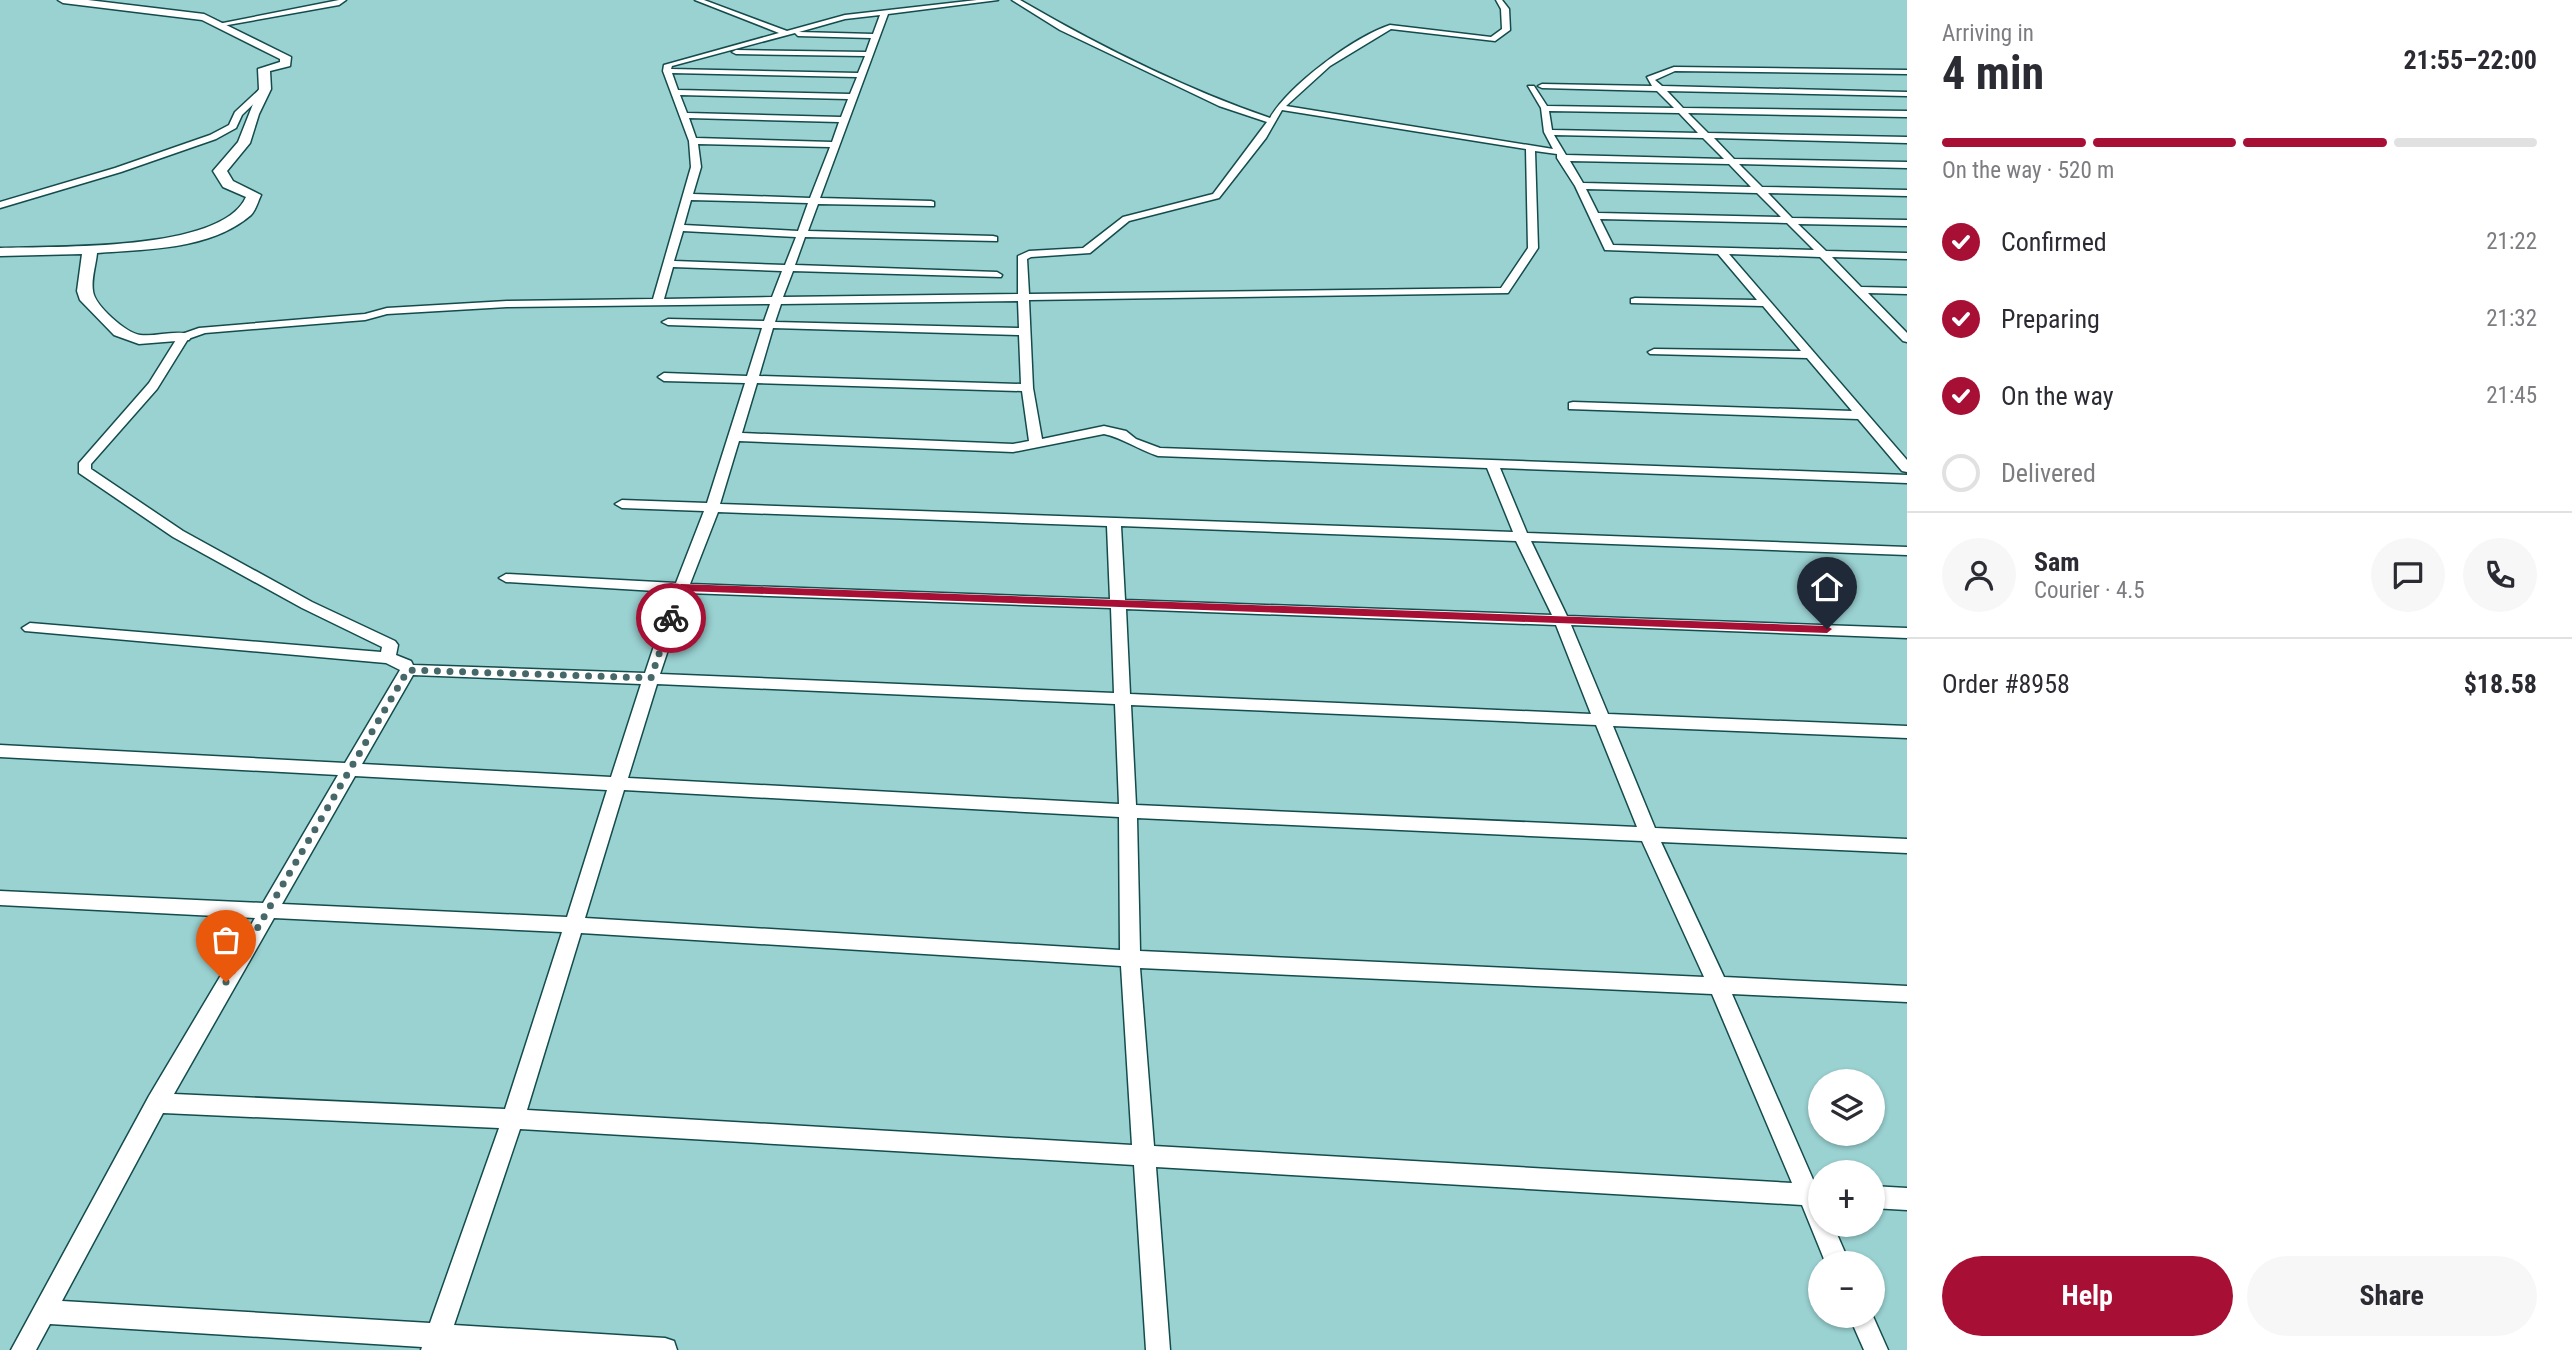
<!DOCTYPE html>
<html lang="en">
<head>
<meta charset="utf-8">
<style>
  body { margin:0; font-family:"Roboto Condensed",sans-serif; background:#f7f7f7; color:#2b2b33; height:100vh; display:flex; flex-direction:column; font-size:26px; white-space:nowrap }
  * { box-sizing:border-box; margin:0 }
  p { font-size:23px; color:#7c7c81 }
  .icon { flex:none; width:38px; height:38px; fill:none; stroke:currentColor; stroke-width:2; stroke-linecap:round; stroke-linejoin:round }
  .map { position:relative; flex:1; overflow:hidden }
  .drawer { display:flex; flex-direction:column; background:#fff; width:665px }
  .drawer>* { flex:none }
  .buttons { position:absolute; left:1808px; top:1069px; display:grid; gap:14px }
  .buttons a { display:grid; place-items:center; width:77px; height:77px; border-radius:50%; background:#fff; box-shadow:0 2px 5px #0004; font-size:35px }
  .pin { position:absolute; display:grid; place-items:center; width:60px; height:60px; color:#fff; margin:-72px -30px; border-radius:50% 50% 50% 0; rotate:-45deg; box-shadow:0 0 7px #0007 }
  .pin .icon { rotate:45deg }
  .courier { position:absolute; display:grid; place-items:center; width:70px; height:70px; margin:-35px; border:5px solid #a70f35; border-radius:50%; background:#fff; color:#222; box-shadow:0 2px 9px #0007 }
  .head em { font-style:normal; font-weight:700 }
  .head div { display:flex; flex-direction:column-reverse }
  .head { display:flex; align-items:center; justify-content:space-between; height:119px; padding:0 35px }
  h1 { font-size:46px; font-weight:700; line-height:52px }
  .bar { display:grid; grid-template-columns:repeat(4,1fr); gap:10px 7px; align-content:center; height:84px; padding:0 35px }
  .bar i { height:9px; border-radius:5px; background:#e1e1e2 }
  .bar .selected { background:#a70f35 }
  .bar p { grid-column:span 4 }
  .line { display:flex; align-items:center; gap:18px; padding:0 35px; border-top:2px solid #e1e1e2 }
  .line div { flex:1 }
  .round { display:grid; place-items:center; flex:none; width:74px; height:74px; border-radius:37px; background:#f7f7f7 }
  ol { padding:0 35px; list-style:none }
  li { display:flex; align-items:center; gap:21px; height:77px }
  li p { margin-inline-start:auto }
  li .icon { padding:7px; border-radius:50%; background:#a70f35; color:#fff; stroke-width:4 }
  li:last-child { color:#7c7c81 }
  li i { width:38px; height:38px; border:4px solid #e1e1e2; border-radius:50% }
  .button { display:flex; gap:14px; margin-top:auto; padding:14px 35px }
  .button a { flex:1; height:80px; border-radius:42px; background:#a70f35; color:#fff; font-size:28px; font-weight:700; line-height:80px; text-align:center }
  .button a+a { background:#f7f7f7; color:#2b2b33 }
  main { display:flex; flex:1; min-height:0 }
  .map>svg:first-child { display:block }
</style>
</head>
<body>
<main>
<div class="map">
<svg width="1907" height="1350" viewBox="0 0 1907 1350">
  <rect width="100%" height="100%" fill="#9ad1d1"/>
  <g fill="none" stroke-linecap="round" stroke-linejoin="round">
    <defs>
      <g id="street">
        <path d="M339,0H346L339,5L222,26L218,24Z"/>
        <path d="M695,0H704L787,31L845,15L977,0H998L888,14L820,198L931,201L934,202V206L818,204L808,231L993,236L997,237V241L805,237L795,265L997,272L1002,275L1001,277L793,271L783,297L1018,294V256L1029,251L1083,248L1123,217L1213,194L1267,122L1219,106L1060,30L1012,0H1020C1099,46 1183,88 1270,118C1289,85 1354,37 1390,25L1491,37L1502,29L1501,9L1496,0H1502L1509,9L1510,30L1495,41L1391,29L1330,66L1286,106L1553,149L1544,132L1541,108L1528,86H1534L1547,106L1674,108L1657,91L1542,88L1538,86L1542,84L1652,86L1647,77L1674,67L1907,70V74L1675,71L1655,80L1662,86L1907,92V96L1667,91L1683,108L1907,111V117L1688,113L1708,133L1907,137V143L1714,138L1734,159L1907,162V168L1739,164L1762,187L1907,190V196L1768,193L1792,218L1907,220V226L1798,224L1826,251L1907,253V259L1832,257L1861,287L1907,288V294L1868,293L1907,333V342L1903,341L1820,257L1729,254L1907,460V472L1902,471L1858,419L1569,409V403L1573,402L1852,411L1807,358L1650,354L1648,352L1654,349L1801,351L1763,306L1631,303V299L1635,298L1757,300L1718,254L1605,250L1575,186L1557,158V154L1535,151L1538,248L1508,293L1029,300L1033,388L1042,439L1104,426L1126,431L1136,439L1160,448L1907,475V483L1500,468L1527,533L1907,547V555L1531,541L1567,616L1907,628V638L1571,625L1608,714L1907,726V738L1613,726L1655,828L1907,839V853L1661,842L1724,977L1907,986V1002L1732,994L1815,1184H1820V1225H1833L1850,1264H1826L1802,1205L1156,1167L1170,1350H1146L1134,1165L520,1129L454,1325L665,1338L674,1341L677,1350H421L422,1347L50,1324L36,1350H11L149,1096L255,918L0,905V891L263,903L338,775L0,757V745L345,763L400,670L386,663L25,631L22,628L30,623L381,652L382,647L302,608L173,537L79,473V463L149,383L179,335L199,328L365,314L387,308L507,301L653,299L691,167L689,141L663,71L664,65L779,33ZM880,15L873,34L799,32L845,19ZM795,33L798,36L871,38L866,52L736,50L732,52L736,54L865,56L858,73L671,69L672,66ZM672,73L857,77L850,94L678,90ZM680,95L848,99L841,117L687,113ZM1282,110L1526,149L1528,248L1501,288L1029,294L1027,259L1031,257L1090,253L1129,221L1219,198L1266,138ZM1549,111L1679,113L1698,133L1552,130ZM689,118L839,122L832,142L696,138ZM1554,135L1703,138L1724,159L1566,155ZM698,144L830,147L810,198L693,194L701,167ZM1570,161L1729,164L1751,187L1583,183ZM1586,189L1757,193L1781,217L1598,213ZM691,200L808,203L798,231L684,225ZM1600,219L1787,223L1814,250L1613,245ZM683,231L796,237L785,265L674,261ZM673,267L782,271L772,297L664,299ZM1018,301L1019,328L775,322L781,304ZM770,304L764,321L668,319L662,322L668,325L762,328L747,376L664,373L658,377L664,381L745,383L707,503L622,500L615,504L622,508L704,511L676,583L506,574L499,578L506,582L672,592L645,673L413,665L411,661L396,655L398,645L395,641L312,602L183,531L91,469V464L157,389L188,339L205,333L365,320L387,314L507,307ZM773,328L1019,335L1021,384L759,376ZM757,383L1022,391L1029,441L1013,444L742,433ZM1104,434C1123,438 1139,450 1158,456L1487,468L1513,532L720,504L739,441L1013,452ZM718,512L1107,526L1110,599L690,584ZM1121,526L1516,541L1552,615L1125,600ZM687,593L1111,608L1114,693L660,674ZM1126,609L1556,625L1591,714L1130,694ZM413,675L641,684L611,777L362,764ZM657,684L1115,704L1119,804L628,778ZM1131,705L1596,725L1637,827L1136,805ZM355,776L607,790L567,917L282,904ZM624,790L1119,817L1120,950L585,918ZM1137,818L1642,841L1704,977L1140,951ZM274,918L562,932L505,1109L174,1094ZM581,933L1121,966L1132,1145L527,1110ZM1140,968L1712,994L1792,1183L1154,1146ZM163,1113L499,1128L430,1323L62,1301Z"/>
        <path d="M262,87L269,89L242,115L236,128L216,139L121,172L0,208V202L115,168L210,135L229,125L235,112Z"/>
        <path d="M1872,1186L1907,1188V1210L1872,1208Z"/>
        <path d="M1872,1314L1888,1350H1864L1849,1316Z"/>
      </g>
      <path id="secondary" d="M58,0H88L204,14L291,57L290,66L270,71L271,89L259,114L250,143L227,171L233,181L261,195C258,201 256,210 251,215C210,250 148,249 97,253C96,265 91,279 93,291C94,305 126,333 140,335C156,337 173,330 189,334L191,337L189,340L139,344L114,335L80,300L77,291L82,254L0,256V248C54,246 222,252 246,197L223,187L213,171L238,142L259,89L258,69L280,62V59L202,20L63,3Z"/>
    </defs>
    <use href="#street" stroke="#144c4d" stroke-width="3"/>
    <use href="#secondary" stroke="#144c4d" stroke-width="3"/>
    <use href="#street" fill="#fff" fill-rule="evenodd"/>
    <use href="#secondary" fill="#fff" fill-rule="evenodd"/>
  </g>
  <path fill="#a70f35" d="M681,584L1827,626L1832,629L1827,633L685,591L677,618L667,621L666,618L676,588Z"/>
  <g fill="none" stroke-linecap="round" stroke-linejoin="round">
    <path stroke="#466868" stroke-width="7" stroke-dasharray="0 12.6" d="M226,982L408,670L651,678L671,618"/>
  </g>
</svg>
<div class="buttons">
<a><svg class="icon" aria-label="layers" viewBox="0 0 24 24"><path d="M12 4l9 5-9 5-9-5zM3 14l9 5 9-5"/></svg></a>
<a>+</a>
<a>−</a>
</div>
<div class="pin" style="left:226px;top:982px;background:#ea580c"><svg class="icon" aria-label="bag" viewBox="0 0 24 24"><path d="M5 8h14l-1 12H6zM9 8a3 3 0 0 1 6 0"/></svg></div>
<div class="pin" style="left:1827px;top:629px;background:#1f2937"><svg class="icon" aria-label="home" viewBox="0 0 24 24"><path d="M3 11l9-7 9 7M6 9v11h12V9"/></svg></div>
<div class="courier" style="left:671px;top:618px"><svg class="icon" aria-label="bike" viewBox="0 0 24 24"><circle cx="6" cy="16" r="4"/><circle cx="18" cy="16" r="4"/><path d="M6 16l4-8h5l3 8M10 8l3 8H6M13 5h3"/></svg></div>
</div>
<section class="drawer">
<div class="head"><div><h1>4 min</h1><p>Arriving in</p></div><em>21:55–22:00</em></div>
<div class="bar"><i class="selected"></i><i class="selected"></i><i class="selected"></i><i></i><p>On the way · 520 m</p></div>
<ol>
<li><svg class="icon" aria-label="check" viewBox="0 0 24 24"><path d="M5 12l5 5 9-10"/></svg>Confirmed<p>21:22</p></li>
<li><svg class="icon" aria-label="check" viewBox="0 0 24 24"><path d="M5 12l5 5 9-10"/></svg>Preparing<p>21:32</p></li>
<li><svg class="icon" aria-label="check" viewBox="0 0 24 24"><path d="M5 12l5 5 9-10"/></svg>On the way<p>21:45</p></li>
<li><i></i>Delivered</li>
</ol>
<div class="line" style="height:126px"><a class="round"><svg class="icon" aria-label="person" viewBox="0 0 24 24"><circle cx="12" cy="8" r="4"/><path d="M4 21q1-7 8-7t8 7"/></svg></a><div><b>Sam</b><p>Courier · 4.5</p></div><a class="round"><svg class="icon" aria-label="chat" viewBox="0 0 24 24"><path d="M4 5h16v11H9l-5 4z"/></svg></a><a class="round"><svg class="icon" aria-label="phone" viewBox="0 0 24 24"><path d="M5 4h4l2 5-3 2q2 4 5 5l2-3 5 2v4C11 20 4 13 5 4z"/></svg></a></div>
<div class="line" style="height:91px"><div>Order #8958</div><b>$18.58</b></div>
<div class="button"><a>Help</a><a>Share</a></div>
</section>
</main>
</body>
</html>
